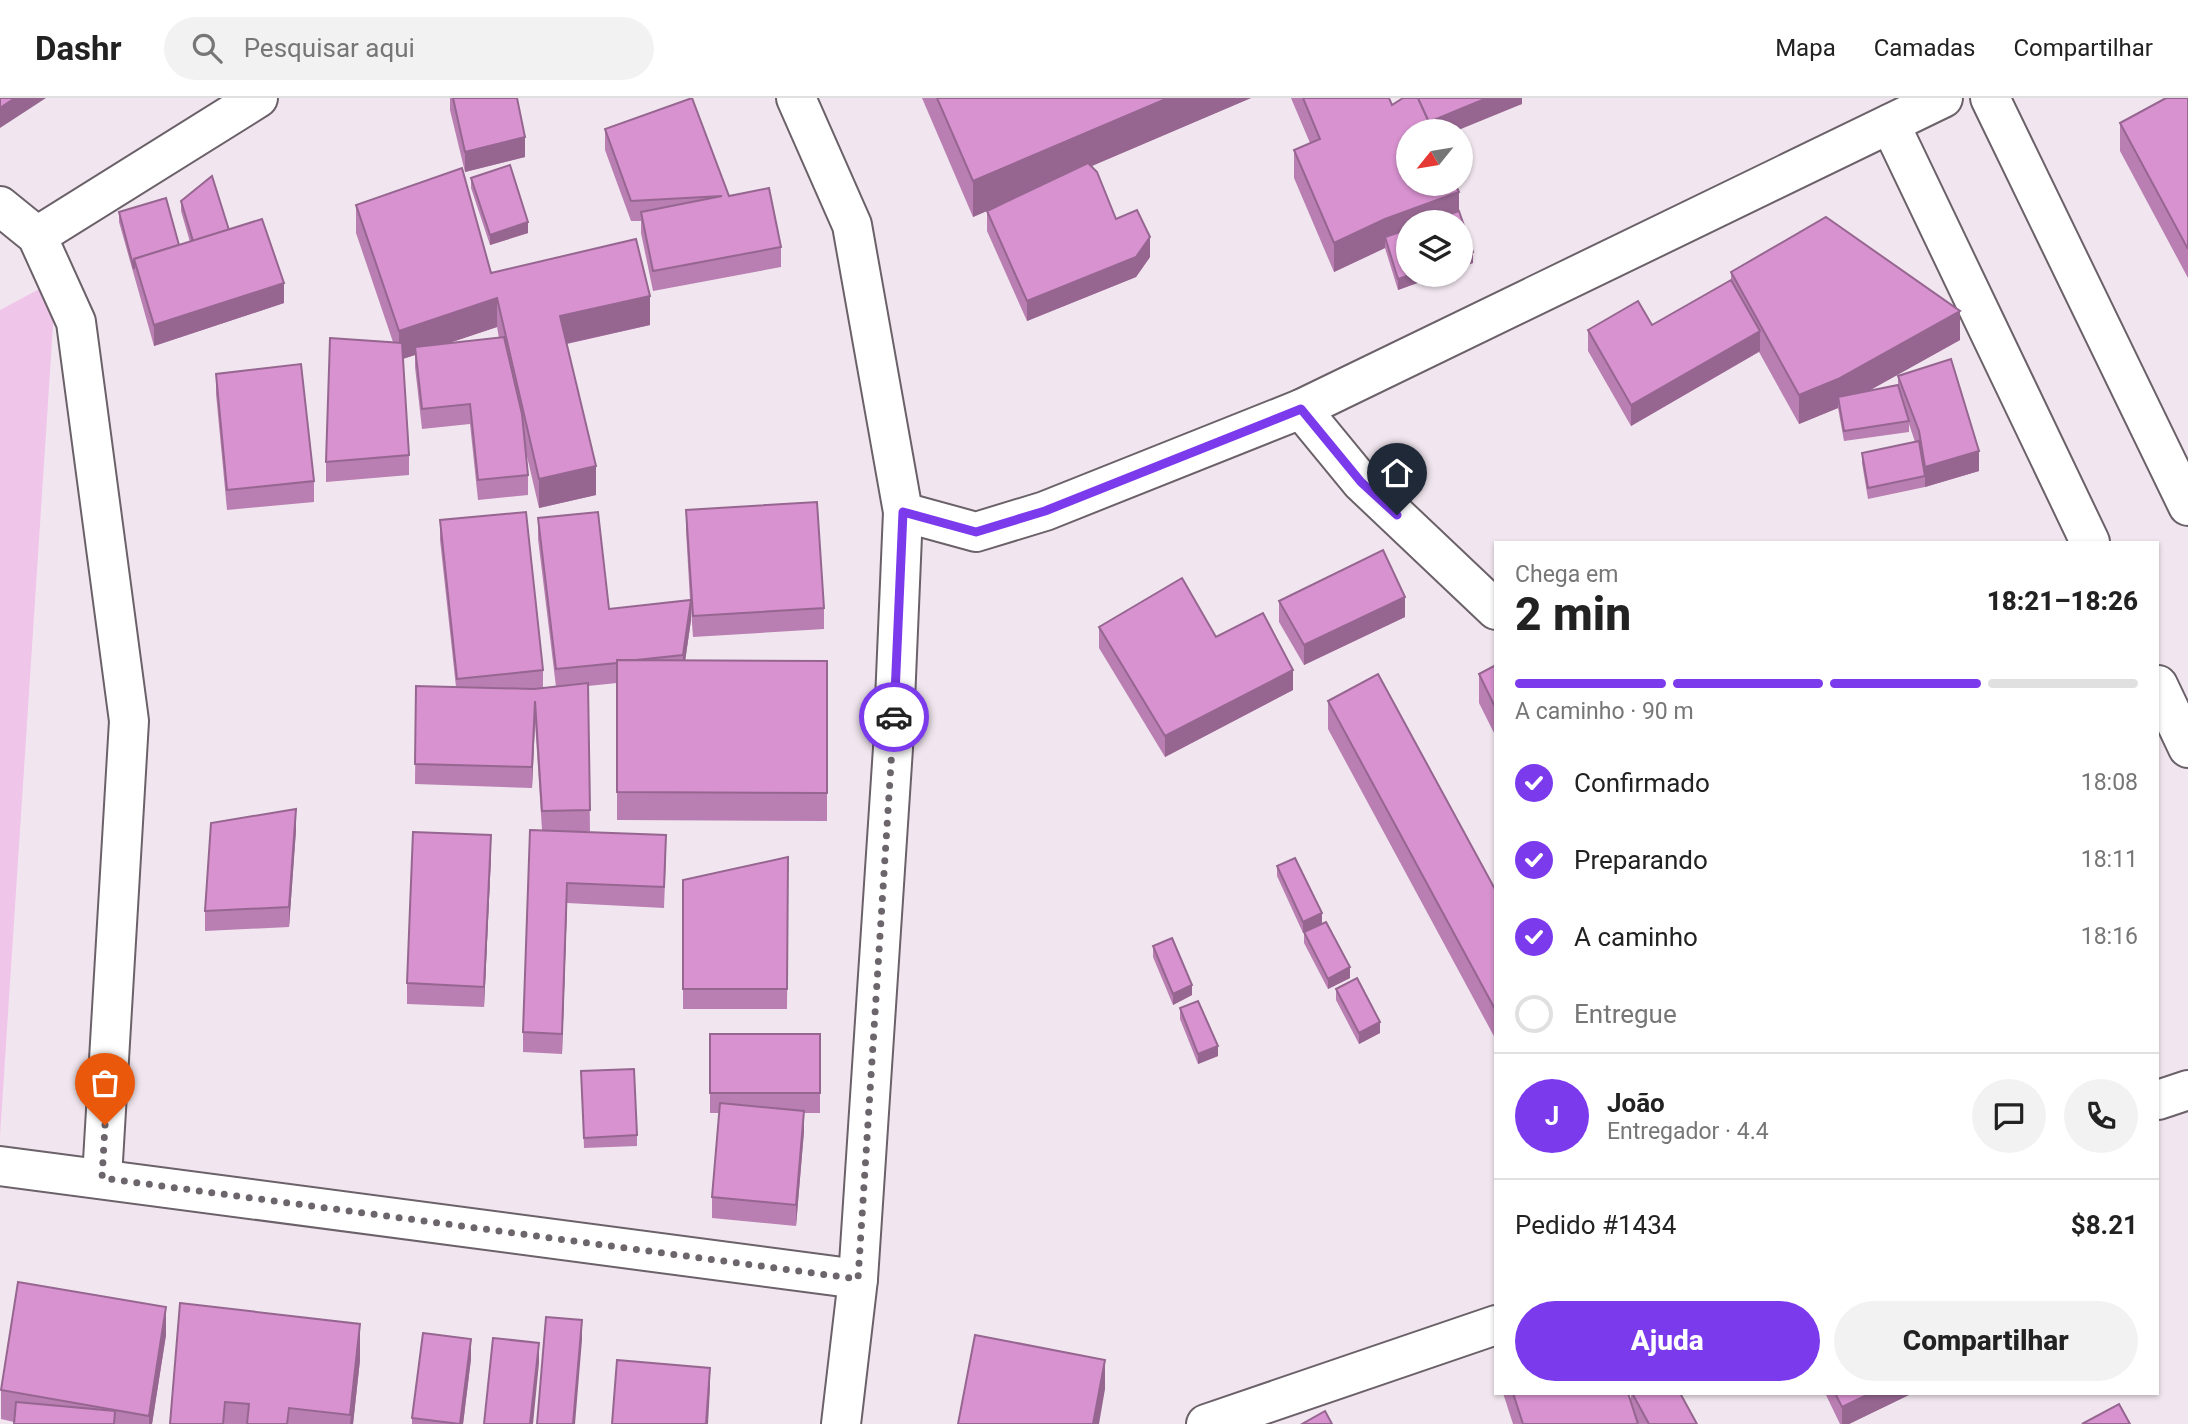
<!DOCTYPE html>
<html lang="pt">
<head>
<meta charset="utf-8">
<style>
  body { margin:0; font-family:Roboto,sans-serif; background:#f2f2f2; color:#222; height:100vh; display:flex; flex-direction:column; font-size:26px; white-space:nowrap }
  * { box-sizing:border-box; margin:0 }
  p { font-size:23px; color:#767676 }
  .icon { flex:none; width:38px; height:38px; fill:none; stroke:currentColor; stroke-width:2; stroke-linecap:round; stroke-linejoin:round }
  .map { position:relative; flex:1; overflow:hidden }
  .panel { position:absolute; left:1494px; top:443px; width:665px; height:854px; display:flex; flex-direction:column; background:#fff; border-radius:0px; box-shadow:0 2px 5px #0004 }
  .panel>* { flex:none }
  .needle { width:46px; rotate:240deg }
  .tools { position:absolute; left:1396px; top:21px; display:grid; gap:14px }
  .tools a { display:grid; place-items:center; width:77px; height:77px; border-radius:50%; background:#fff; box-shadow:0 2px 5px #0004; font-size:35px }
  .pin { position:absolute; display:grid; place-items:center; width:60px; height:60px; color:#fff; margin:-72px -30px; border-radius:50% 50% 50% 0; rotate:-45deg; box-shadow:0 0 7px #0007 }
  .pin .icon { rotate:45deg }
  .courier { position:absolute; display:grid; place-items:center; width:70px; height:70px; margin:-35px; border:5px solid #7c3aed; border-radius:50%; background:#fff; color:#222; box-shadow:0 2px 9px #0007 }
  .head em { font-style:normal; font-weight:800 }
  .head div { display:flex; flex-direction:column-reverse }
  .head { display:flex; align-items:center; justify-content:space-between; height:119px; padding:0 21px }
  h1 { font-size:46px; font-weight:800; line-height:52px }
  .bar { display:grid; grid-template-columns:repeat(4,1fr); gap:10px 7px; align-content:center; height:84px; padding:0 21px }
  .bar i { height:9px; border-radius:5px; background:#e0e0e0 }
  .bar .active { background:#7c3aed }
  .bar p { grid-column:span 4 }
  .line { display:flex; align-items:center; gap:18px; padding:0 21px; border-top:2px solid #e0e0e0 }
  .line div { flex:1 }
  .round { display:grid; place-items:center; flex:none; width:74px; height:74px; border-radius:37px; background:#f2f2f2 }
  ol { padding:0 21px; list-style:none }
  li { display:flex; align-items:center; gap:21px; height:77px }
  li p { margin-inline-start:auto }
  li .icon { padding:7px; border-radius:50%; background:#7c3aed; color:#fff; stroke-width:4 }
  li:last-child { color:#767676 }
  li i { width:38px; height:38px; border:4px solid #e0e0e0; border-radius:50% }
  .action { display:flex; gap:14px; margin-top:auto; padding:14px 21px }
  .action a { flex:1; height:80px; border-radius:42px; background:#7c3aed; color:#fff; font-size:28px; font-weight:800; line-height:80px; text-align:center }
  .action a+a { background:#f2f2f2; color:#222 }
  header { display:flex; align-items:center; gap:42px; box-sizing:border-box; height:98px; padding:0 35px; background:#fff; border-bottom:2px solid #e0e0e0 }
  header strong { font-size:33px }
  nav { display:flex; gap:38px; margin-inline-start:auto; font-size:24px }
  .search { width:490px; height:63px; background:#f2f2f2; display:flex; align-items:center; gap:18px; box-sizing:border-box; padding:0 24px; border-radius:38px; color:#767676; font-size:26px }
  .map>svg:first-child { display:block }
</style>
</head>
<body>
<header>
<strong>Dashr</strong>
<div class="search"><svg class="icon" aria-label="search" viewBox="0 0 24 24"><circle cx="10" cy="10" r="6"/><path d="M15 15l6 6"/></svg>Pesquisar aqui</div>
<nav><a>Mapa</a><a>Camadas</a><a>Compartilhar</a></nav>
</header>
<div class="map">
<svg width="2188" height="1326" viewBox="0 0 2188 1326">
  <rect width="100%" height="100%" fill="#f1e6ef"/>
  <path fill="#f0c5ea" d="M56,182L0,1038V212Z"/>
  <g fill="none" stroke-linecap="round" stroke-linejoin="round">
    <defs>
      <g id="minor">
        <path d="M796,0L852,127L903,414L893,650L858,1181L841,1326"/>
        <path d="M1990,0L2188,408"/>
        <path d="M1890,26L2090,444"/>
        <path d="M0,108L37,138L76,224L129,623L102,1080"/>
        <path d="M37,138L258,0"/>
        <path d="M1301,311L1361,384L1496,512"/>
        <path d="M903,414L976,434L1045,413L1301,311L1943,0"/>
        <path d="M2158,587L2188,650"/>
        <path d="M2158,1002L2188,992"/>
        <path d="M0,1068L858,1181"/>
        <path d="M1206,1326L1496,1227"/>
      </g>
    </defs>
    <use href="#minor" stroke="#6b6169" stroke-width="42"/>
    <use href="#minor" stroke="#fff" stroke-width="38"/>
  </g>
  <g fill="#b97eb2" fill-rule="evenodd">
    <path d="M450,0H517L525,59L465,74L450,12Z"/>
    <path d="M922,0H1251L1091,68L1116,121L1150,159L1136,179L1027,223L987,133V113L991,111L973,119Z"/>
    <path d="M1291,0H1389L1392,7L1522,0V6L1409,33L1459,113L1473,165L1398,192L1385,150L1334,174L1294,80V52L1310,45Z"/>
    <path d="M2188,0V180L2120,53V25Z"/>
    <path d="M605,31L729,98L781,149V169L653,193L641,135V123H631L605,52Z"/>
    <path d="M471,80L528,135L490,147L471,90Z"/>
    <path d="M181,103L229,132L284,205L154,248L119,124V114L179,147L190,144L181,113Z"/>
    <path d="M356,107L491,175L650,227L567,246L596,397L539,410L526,354L528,377V397L478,402L470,326L422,331L415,269V257L403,261L409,357V377L326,384V364L393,244L356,135ZM497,229L499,240L449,245Z"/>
    <path d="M1731,174L1960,242L1868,293L1898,287V278L1979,373L1925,389L1868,401L1862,365V355L1915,344L1909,326V334L1844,343L1838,310L1799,326L1759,254L1631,328L1588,253V232L1652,227L1731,182Z"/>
    <path d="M216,276L314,383V404L227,412L216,296Z"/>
    <path d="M686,412L824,510V531L693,539L691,511V522L685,563H827V723L617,722V585L588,588L590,733H564L666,758L664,810L567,805L562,956L523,954V934L542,732L535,624L532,690L415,686L416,588L456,589L440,442V422L543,572V590L556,589L538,441V420L609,511L690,502L686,432Z"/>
    <path d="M1279,503L1405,519L1304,567L1279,524Z"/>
    <path d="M1099,529L1216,539L1293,592L1165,659L1099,550Z"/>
    <path d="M1496,567V639L1479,605V576Z"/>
    <path d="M1328,603L1496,793V942L1328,631Z"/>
    <path d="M296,732L289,829L205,833V813Z"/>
    <path d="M491,758L484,909L407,906V885Z"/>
    <path d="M788,759L787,911H683V782Z"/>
    <path d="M1277,768L1322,826L1350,880L1328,891L1304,845V834L1303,835L1277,778Z"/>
    <path d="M1153,848L1192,897L1173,907L1153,859Z"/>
    <path d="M1336,891L1380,935L1359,946L1336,902Z"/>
    <path d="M1180,910L1218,958L1198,966L1180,921Z"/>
    <path d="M710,936H820V1015H804V1033L796,1128L712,1120V1099L719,1015H710Z"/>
    <path d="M581,973L637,1037V1048L584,1050Z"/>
    <path d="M180,1205L360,1262L353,1326H170Z"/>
    <path d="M166,1237L152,1326H14V1324L1,1321V1292Z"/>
    <path d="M471,1261L463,1326H412V1320Z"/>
    <path d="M1503,1295H1628L1631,1302V1295H1680L1697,1326H1513Z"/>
    <path d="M1825,1295H1913L1849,1326H1840Z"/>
  </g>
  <g fill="#966691">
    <path d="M15,0H46L0,30V10Z"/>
    <path d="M1168,0H1251L973,119V83Z"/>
    <path d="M1487,0H1522V6L1456,33H1427V25Z"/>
    <path d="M525,39V59L465,74V54Z"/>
    <path d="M1459,94V123L1456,124H1409V141L1385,139V150L1334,174V145L1385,121Z"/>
    <path d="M528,124V135L490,147V137Z"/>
    <path d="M1150,139V159L1136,179L1027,223V203Z"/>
    <path d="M1473,154V165L1461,169V158Z"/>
    <path d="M1410,177H1439L1398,192V181Z"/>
    <path d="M284,185V205L154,248V227Z"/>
    <path d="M650,198V227L560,247V218Z"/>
    <path d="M497,200V229L416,256L415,249V257L399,262V233Z"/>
    <path d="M1960,213V242L1840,309L1838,299V310L1799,326V297Z"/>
    <path d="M1760,233V253L1631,328V307Z"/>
    <path d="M1979,353V373L1925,389V369Z"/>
    <path d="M596,368V397L539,410V381Z"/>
    <path d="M1405,499V519L1304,567V547Z"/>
    <path d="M691,502V522L683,578V557Z"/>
    <path d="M1293,572V592L1165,659V638Z"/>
    <path d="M535,603V624L532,690V669Z"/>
    <path d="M296,711V732L289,829V809Z"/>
    <path d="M491,737V758L484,909V889Z"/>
    <path d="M567,785V805L562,956V936Z"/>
    <path d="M1322,815V826L1303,835V824Z"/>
    <path d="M1350,869V880L1328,891V881Z"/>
    <path d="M1192,887V897L1173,907V896Z"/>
    <path d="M1380,924V935L1359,946V935Z"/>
    <path d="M1218,948V958L1198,966V956Z"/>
    <path d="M804,1013V1033L796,1128V1107Z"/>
    <path d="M166,1209V1237L152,1326H149V1318Z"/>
    <path d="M582,1222V1242L575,1326H573Z"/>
    <path d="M360,1226V1262L353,1326H350Z"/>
    <path d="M471,1241V1261L463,1326H460Z"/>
    <path d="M539,1245V1265L533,1326H530Z"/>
    <path d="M1105,1262V1291L1099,1326H1093Z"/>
    <path d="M710,1270V1290L708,1326H706Z"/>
    <path d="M1871,1295H1913L1849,1326H1842V1309Z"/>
  </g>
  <g fill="#d792cf" stroke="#966691" stroke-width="2">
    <path d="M0,0H15L0,10Z"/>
    <path d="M453,0H517L525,39L465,54Z"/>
    <path d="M692,0L729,98L769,90L781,149L653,173L641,114L722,98L631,103L605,31Z"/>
    <path d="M937,0H1168L973,83Z"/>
    <path d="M1303,0H1389L1392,7L1403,0H1418L1433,33H1409V86H1455L1459,94L1385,121L1334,145L1294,52L1320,41Z"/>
    <path d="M1418,0H1487L1429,24Z"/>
    <path d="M2166,0H2188V151L2120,25Z"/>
    <path d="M1088,65L1097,74L1116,121L1137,112L1150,139L1136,159L1027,203L987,113Z"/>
    <path d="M510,67L528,124L490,137L471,80Z"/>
    <path d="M462,70L491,175L636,141L650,198L560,218L596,368L539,381L497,200L399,233L356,107Z"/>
    <path d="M212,78L229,132L193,143L181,103Z"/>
    <path d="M166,100L179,147L134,161V171L119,114Z"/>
    <path d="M1459,113L1473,154L1461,158V124H1426Z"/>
    <path d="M1826,119L1960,213L1838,281L1799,297L1731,174Z"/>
    <path d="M262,121L284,185L154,227L134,161Z"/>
    <path d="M1409,131V177H1410L1398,181L1385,139Z"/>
    <path d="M1731,182L1760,233L1631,307L1588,232L1638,203L1652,227Z"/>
    <path d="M504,239L522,316L528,377L478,382L470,306L422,311L415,249Z"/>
    <path d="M330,240L402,245L409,357L326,364Z"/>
    <path d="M1951,261L1979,353L1925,369L1919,333L1898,278Z"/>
    <path d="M301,266L314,383L227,392L216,276Z"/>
    <path d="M1898,287L1909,323L1844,333L1838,299Z"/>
    <path d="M1919,343L1925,378L1868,390L1862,355Z"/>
    <path d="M817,404L824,510L693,518L686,412Z"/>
    <path d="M526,414L543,572L457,581L440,422Z"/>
    <path d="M598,414L609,511L691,502L683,557L636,562H617V565L556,571L538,420Z"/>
    <path d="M1383,452L1405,499L1304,547L1279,503Z"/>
    <path d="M1182,480L1216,539L1263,515L1293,572L1165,638L1099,529Z"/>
    <path d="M617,562L827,563V695L617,694Z"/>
    <path d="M1496,567V611L1479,576Z"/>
    <path d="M1378,576L1496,793V913L1328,603Z"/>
    <path d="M588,585L590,712L542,713L535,603L532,669L415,666L416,588L534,591Z"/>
    <path d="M296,711L289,809L205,813L211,725Z"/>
    <path d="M530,732L666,737L664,789L567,785L562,936L523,934Z"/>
    <path d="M413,734L491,737L484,889L407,885Z"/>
    <path d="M788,759L787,891H683V782Z"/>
    <path d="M1295,760L1322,815L1303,824L1277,768Z"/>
    <path d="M1326,824L1350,869L1328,881L1304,834Z"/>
    <path d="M1172,840L1192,887L1173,896L1153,848Z"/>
    <path d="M1357,880L1380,924L1359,935L1336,891Z"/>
    <path d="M1198,903L1218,948L1198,956L1180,910Z"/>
    <rect x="710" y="936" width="110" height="59"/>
    <path d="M634,971L637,1037L584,1040L581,973Z"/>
    <path d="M720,1005L804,1013L796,1107L712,1099Z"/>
    <path d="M18,1184L166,1209L149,1318L1,1292Z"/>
    <path d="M180,1205L360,1226L350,1317L289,1310L287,1326H247L249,1306L225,1304L223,1326H170Z"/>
    <path d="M546,1219L582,1222L573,1326H537Z"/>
    <path d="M423,1235L471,1241L460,1326L412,1320Z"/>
    <path d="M975,1237L1105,1262L1093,1326H958Z"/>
    <path d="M493,1240L539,1245L530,1326H484Z"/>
    <path d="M617,1262L710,1270L706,1326H612Z"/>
    <path d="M1513,1295H1628L1638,1326H1523Z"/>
    <path d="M1632,1295H1680L1697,1326H1649Z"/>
    <path d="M1835,1295H1871L1842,1309Z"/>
    <path d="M16,1304L115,1313L114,1326H14Z"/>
    <path d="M2119,1306L2130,1326H2082Z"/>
    <path d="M1325,1313L1332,1326H1302Z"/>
  </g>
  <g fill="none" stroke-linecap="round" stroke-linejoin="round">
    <path stroke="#6c656b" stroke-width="7" stroke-dasharray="0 12.6" d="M105,1027L102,1080L858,1181L894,619"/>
    <path stroke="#7c3aed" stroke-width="9" d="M894,619L903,414L976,434L1045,413L1301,311L1361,384L1397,417"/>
  </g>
</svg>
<div class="tools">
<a><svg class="needle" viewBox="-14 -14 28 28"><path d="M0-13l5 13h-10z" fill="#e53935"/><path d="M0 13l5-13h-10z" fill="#767676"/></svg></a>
<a><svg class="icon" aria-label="layers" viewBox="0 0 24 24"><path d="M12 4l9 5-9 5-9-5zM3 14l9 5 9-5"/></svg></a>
</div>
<div class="pin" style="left:105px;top:1027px;background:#ea580c"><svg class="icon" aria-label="bag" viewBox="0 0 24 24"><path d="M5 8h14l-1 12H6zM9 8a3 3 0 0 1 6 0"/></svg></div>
<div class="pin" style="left:1397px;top:417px;background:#1f2937"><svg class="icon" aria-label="home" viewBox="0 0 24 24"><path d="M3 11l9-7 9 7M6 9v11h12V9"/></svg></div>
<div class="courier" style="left:894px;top:619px"><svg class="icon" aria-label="car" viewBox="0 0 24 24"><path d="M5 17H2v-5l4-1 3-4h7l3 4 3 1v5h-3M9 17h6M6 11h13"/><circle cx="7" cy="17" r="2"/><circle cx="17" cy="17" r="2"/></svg></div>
<section class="panel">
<div class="head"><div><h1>2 min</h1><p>Chega em</p></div><em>18:21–18:26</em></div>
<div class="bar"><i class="active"></i><i class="active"></i><i class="active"></i><i></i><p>A caminho · 90 m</p></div>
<ol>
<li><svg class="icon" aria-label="check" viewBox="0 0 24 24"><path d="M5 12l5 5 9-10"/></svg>Confirmado<p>18:08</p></li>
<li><svg class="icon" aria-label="check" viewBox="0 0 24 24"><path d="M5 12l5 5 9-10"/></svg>Preparando<p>18:11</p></li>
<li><svg class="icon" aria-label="check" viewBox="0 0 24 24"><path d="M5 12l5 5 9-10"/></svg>A caminho<p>18:16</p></li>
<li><i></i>Entregue</li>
</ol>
<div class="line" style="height:126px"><b class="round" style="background:#7c3aed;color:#fff">J</b><div><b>João</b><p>Entregador · 4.4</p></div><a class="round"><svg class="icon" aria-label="chat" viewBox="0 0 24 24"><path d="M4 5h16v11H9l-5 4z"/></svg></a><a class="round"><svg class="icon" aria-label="phone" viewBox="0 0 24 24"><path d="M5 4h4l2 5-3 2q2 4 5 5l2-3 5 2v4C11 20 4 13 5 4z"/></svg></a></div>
<div class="line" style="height:91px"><div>Pedido #1434</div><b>$8.21</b></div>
<div class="action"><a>Ajuda</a><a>Compartilhar</a></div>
</section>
</div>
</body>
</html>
